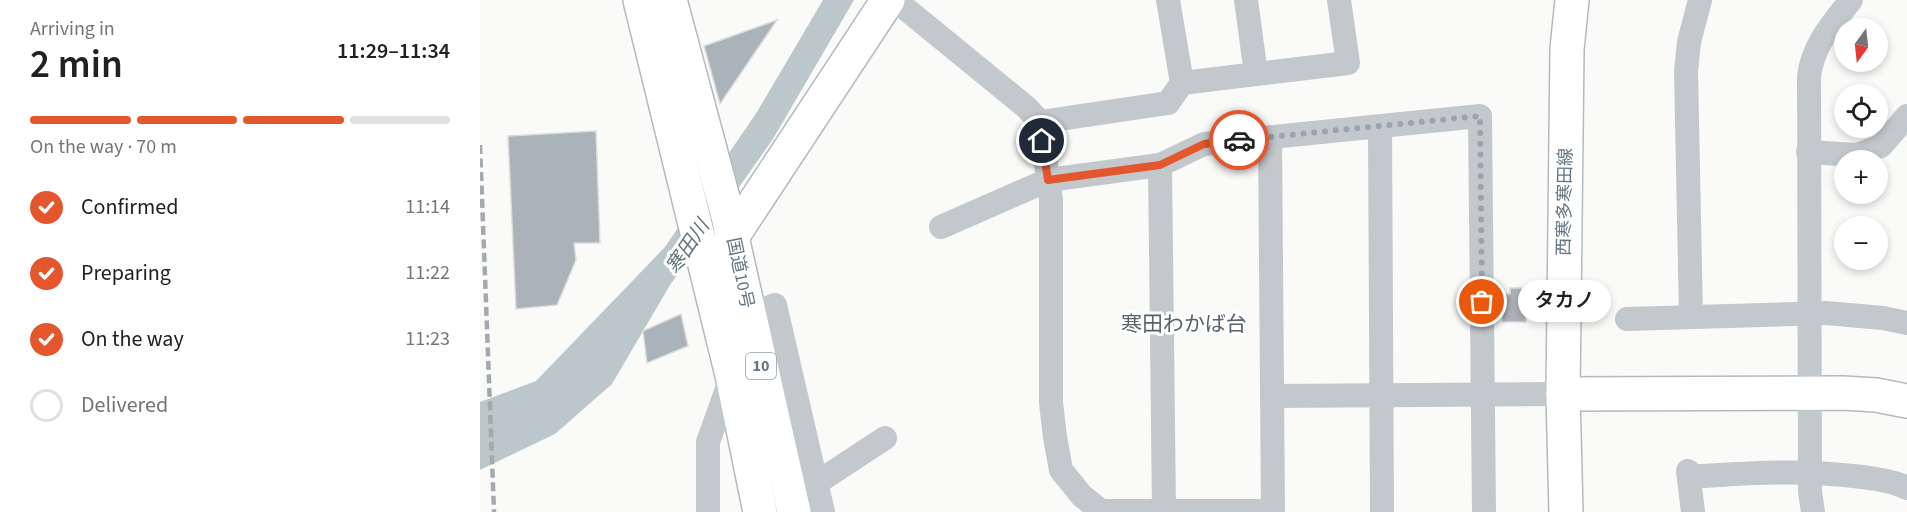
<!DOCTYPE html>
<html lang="en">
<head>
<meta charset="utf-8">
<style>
  body { margin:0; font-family:"Source Sans 3","Noto Sans JP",sans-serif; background:#f2f2f2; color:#202124; height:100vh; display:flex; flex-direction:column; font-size:22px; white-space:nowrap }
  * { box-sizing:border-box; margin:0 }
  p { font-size:20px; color:#757577 }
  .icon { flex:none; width:33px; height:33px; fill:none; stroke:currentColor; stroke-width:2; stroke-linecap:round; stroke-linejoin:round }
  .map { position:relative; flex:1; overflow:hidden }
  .side { display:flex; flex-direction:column; background:#fff; width:480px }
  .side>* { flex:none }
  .needle { width:39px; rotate:195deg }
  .tools { position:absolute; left:1354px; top:18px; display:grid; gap:12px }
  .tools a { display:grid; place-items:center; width:54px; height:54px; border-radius:50%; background:#fff; box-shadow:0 3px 9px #0003; font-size:30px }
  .pin { position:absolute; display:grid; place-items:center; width:51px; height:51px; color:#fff; margin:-26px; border:3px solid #fff; border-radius:50%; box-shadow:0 2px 6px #0007 }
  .courier { position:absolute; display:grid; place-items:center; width:60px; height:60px; margin:-30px; border:4px solid #e4572e; border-radius:50%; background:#fff; color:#222; box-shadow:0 2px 8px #0007 }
  .bubble { position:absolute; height:42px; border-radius:21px; background:#fff; box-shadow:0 3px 9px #0003; font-size:20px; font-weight:600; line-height:42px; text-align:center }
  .overview em { font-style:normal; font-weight:600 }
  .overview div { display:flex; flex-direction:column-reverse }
  .overview { display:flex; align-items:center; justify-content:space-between; height:102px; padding:0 30px }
  h1 { font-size:39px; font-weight:600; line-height:45px }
  .bar { display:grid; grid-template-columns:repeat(4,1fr); gap:9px 6px; align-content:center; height:72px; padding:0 30px }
  .bar i { height:8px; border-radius:4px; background:#e0e0e0 }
  .bar .selected { background:#e4572e }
  .bar p { grid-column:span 4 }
  ol { padding:0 30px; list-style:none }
  li { display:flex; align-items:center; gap:18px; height:66px }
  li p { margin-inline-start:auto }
  li .icon { padding:6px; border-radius:50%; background:#e4572e; color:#fff; stroke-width:4 }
  li:last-child { color:#757577 }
  li i { width:33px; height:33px; border:3px solid #e0e0e0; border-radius:50% }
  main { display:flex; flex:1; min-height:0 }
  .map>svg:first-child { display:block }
</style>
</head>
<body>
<main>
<section class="side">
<div class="overview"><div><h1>2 min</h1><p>Arriving in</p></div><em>11:29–11:34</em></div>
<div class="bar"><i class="selected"></i><i class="selected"></i><i class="selected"></i><i></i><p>On the way · 70 m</p></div>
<ol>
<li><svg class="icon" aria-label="check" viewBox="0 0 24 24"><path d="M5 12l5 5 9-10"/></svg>Confirmed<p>11:14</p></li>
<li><svg class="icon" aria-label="check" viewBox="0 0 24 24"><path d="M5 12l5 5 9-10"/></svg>Preparing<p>11:22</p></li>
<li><svg class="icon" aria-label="check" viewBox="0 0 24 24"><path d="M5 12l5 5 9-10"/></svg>On the way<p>11:23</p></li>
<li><i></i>Delivered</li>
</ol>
</section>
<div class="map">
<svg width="1427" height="512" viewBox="0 0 1427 512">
  <rect width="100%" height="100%" fill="#fafaf8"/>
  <path fill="#bbc7cb" d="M343,0H374L293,139L190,285L132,384L75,434L0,470V402L56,381L185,247L277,112Z"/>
  <g fill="#aab3b9" stroke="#dcdcda" stroke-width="1.5">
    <path d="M297,20L240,104L224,46Z"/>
    <path d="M116,131L120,243H94L96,260L77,305L36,309L28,136Z"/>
    <path d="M1030,288H1054L1057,317H1046V322H1022L1021,294H1030Z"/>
    <path d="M201,314L208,346L167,363L163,331Z"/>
  </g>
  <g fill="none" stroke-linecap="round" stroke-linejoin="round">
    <defs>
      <g id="secondary">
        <path d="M244,256L252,237L408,0"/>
        <path d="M1083,394L1363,393L1396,395L1427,401"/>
        <path d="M1086,512L1083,394L1087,49L1092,0"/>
      </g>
      <g id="highway">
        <path d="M160,0L252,375L280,512"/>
        <path d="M190,0L249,220L252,237L314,512"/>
      </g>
    </defs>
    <use href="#secondary" stroke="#b3babf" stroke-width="36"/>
    <use href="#highway" stroke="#b4b9bd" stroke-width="36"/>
    <g stroke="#c3c8cc" stroke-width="24">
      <path d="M415,0L546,107L560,122L688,103L702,83L868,63L859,0"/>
      <path d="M688,0L702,83"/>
      <path d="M766,0L776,74"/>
      <path d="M560,122L571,200V403L575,437L581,470L602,496L621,511H793"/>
      <path d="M900,127L902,512"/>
      <path d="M790,137L793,512"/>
      <path d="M1328,152L1377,155L1401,146L1427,116"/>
      <path d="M680,165L684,511"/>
      <path d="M461,227L568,180L680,165L724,144L1000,116L1004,512"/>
      <path d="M1211,317L1206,71L1209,42L1220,0"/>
      <path d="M1147,319L1346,313L1403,318L1427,323"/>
      <path d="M255,321L295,305L343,512"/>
      <path d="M792,396L1083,394"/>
      <path d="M1208,471L1213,512"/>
      <path d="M1209,477C1266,473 1324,469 1382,477C1397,479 1413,481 1427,488"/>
      <path d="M329,488L405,438"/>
      <path d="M228,512V442L252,375"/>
      <path d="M1333,512L1330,492L1329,76C1333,45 1352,24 1371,0"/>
    </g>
    <use href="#secondary" stroke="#fff" stroke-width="33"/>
    <use href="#highway" stroke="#fff" stroke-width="33"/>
    <path stroke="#a2aab0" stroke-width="4.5" stroke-dasharray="9 4.5" stroke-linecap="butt" d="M0,145L14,512"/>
  </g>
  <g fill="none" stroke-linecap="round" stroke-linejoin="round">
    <path stroke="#99a4ac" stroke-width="6" stroke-dasharray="0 10.8" d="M759,140L1000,116L1002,302"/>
    <path stroke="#e4572e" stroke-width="8" d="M562,141L568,180L680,165L724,144L759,140"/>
  </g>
  <g text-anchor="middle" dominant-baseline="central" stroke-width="6" stroke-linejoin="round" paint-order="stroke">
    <rect fill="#fff" stroke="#939fa8" stroke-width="1.5" x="266" y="353" width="30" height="26" rx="4.5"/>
    <g font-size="16" font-weight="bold" fill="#657683">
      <text x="281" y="366">10</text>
    </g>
    <g font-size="18" fill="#657683" stroke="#fff">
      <text transform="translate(1085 202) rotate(-89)">西寒多寒田線</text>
      <text transform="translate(260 273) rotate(78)">国道10号</text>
    </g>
    <g font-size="20" font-style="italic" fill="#60757c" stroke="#fff">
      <text transform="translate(208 247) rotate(-56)">寒田川</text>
    </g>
    <g font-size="21" fill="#57646e" stroke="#fff">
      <text x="704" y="324">寒田わかば台</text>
    </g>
  </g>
</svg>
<div class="tools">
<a><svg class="needle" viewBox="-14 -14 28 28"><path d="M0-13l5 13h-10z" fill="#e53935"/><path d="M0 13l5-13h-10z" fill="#757577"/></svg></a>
<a><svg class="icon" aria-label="locate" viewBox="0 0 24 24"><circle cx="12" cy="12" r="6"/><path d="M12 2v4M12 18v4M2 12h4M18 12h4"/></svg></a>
<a>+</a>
<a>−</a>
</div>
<div class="pin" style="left:1002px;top:302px;background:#ea580c"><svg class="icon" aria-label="bag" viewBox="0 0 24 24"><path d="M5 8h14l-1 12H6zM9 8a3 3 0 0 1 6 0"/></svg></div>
<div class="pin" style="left:562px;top:141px;background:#1f2937"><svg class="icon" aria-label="home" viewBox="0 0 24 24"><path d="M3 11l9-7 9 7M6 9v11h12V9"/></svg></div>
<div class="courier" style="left:759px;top:140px"><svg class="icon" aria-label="car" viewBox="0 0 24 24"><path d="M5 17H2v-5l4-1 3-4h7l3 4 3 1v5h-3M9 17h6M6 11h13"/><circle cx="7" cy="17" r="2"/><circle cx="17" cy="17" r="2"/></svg></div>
<div class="bubble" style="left:1038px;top:280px;width:93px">タカノ</div>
</div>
</main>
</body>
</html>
